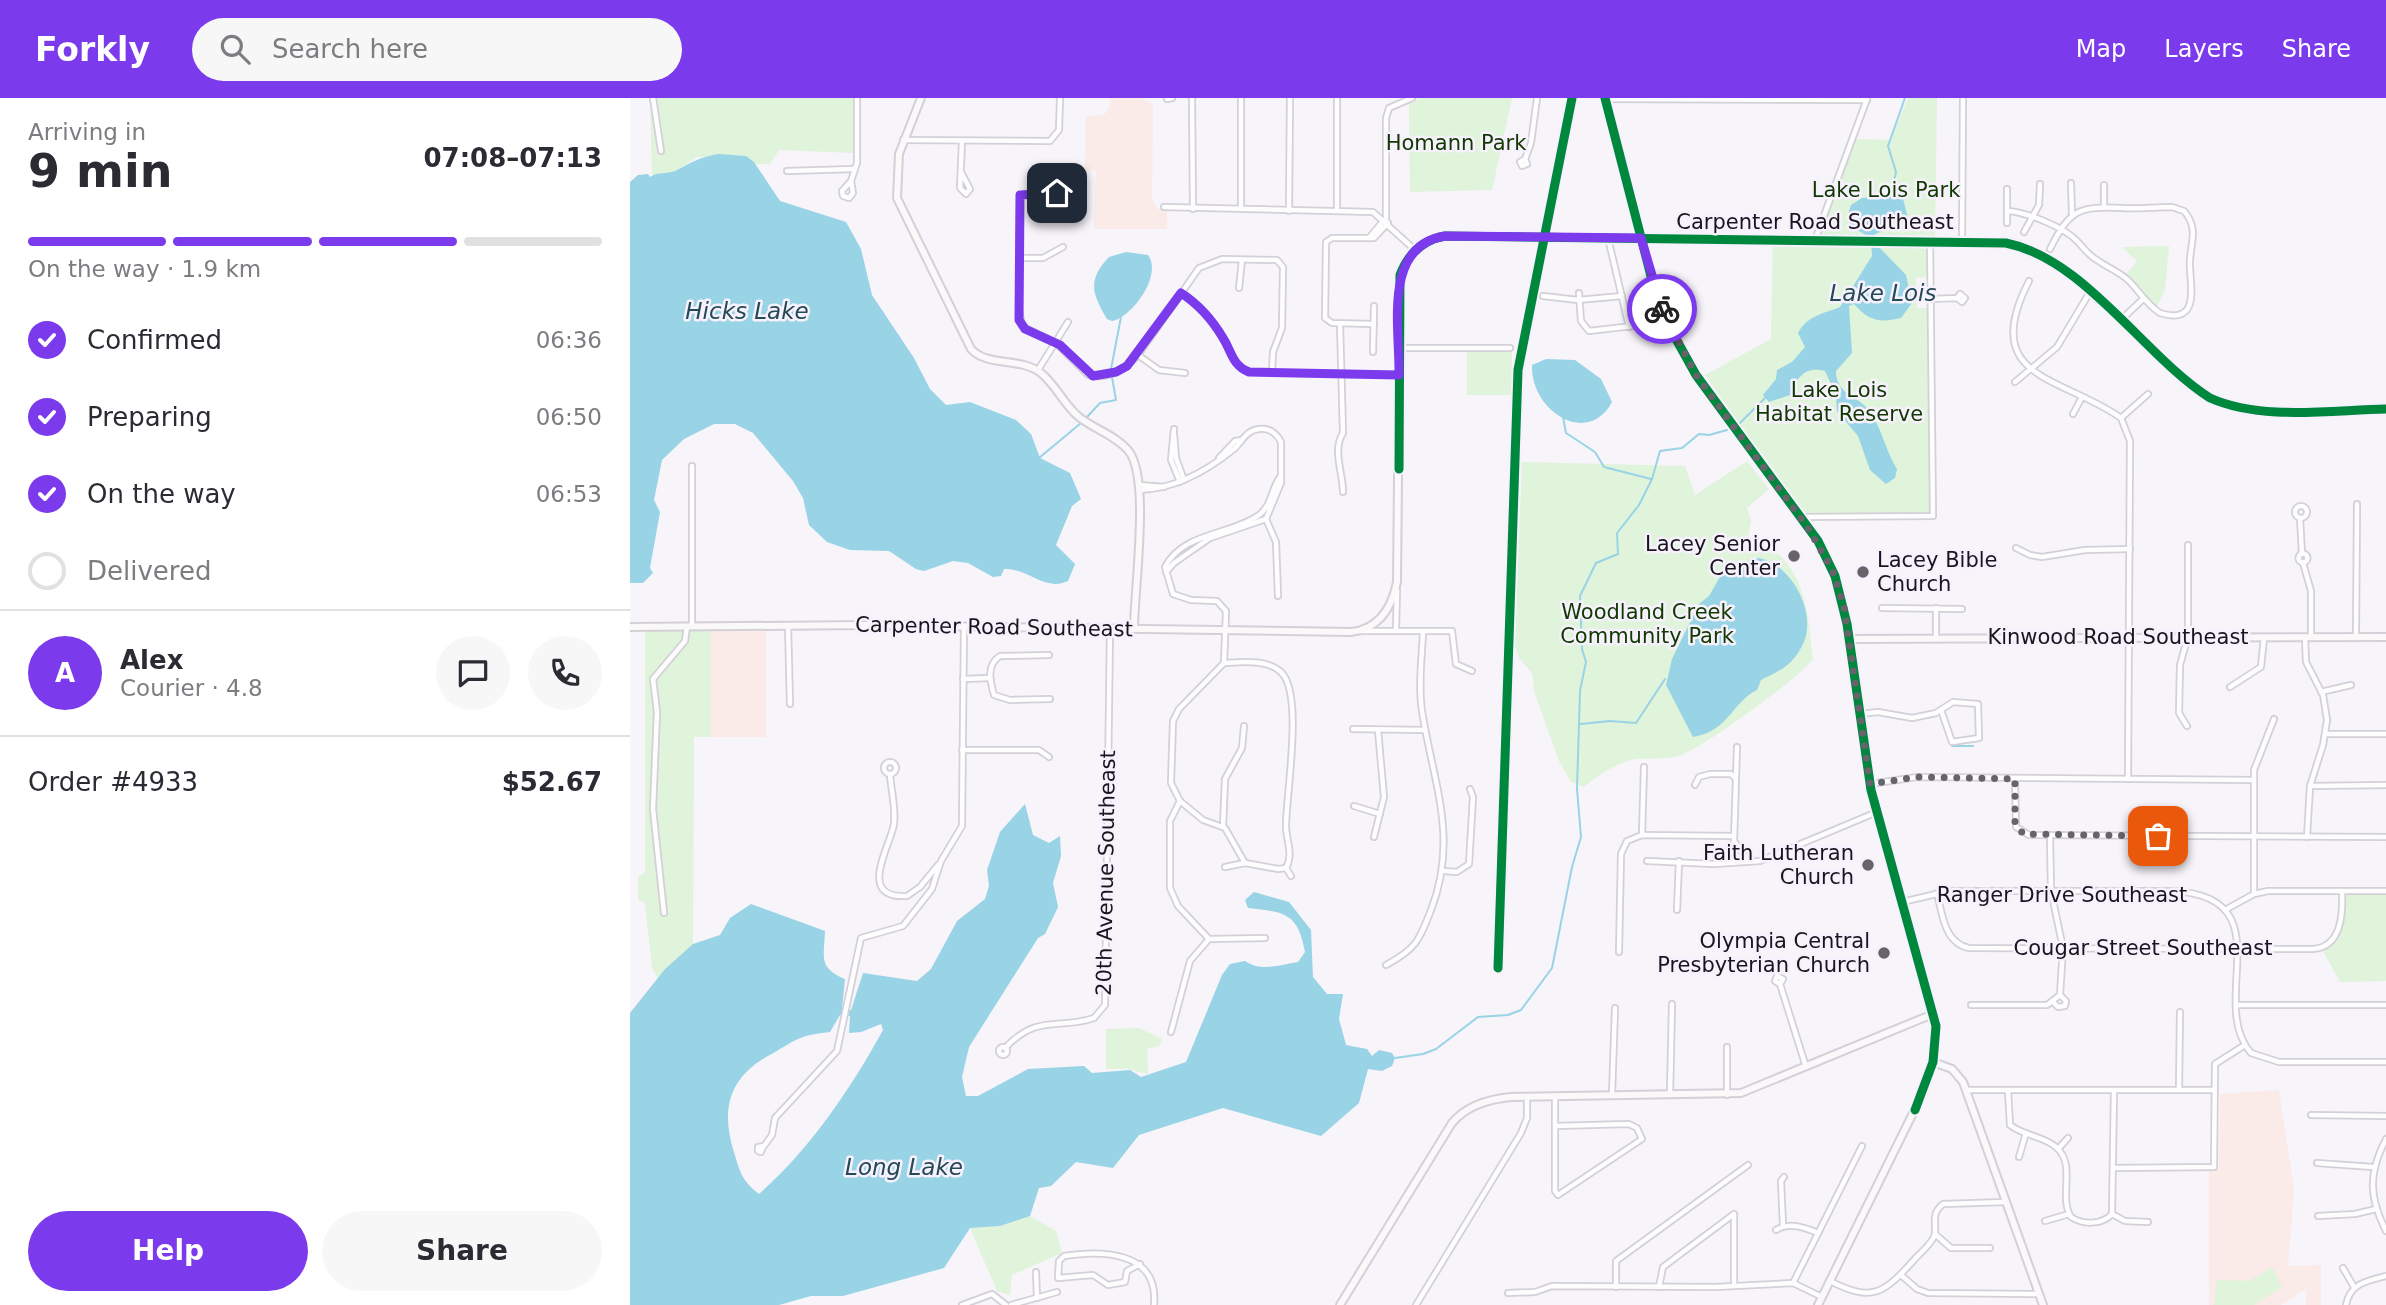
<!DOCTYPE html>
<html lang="en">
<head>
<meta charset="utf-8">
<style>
  body { margin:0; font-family:"DejaVu Sans",sans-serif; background:#f7f7f7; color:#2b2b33; height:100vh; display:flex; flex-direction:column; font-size:26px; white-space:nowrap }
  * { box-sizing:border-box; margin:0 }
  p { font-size:23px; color:#7c7c81 }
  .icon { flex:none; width:38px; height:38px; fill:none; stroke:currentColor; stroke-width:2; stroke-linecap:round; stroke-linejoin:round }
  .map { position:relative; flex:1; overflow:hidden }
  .panel { display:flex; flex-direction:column; background:#fff; width:630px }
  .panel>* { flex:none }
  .pin { position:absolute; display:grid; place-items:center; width:60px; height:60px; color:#fff; margin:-30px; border-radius:14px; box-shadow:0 4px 10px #0006 }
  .courier { position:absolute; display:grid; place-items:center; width:70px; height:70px; margin:-35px; border:5px solid #7c3aed; border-radius:50%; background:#fff; color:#222; box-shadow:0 2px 9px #0007 }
  .summary em { font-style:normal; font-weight:600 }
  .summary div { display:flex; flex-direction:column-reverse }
  .summary { display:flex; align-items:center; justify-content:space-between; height:119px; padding:0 28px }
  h1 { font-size:46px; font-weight:600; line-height:52px }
  .bar { display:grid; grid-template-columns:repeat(4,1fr); gap:10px 7px; align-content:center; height:84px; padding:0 28px }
  .bar i { height:9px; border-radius:5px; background:#e1e1e2 }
  .bar .active { background:#7c3aed }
  .bar p { grid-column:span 4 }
  .line { display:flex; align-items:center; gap:18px; padding:0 28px; border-top:2px solid #e1e1e2 }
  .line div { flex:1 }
  .round { display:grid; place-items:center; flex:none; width:74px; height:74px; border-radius:37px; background:#f7f7f7 }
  ol { padding:0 28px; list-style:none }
  li { display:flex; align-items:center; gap:21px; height:77px }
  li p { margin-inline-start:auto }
  li .icon { padding:7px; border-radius:50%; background:#7c3aed; color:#fff; stroke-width:4 }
  li:last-child { color:#7c7c81 }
  li i { width:38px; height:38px; border:4px solid #e1e1e2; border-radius:50% }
  .cta { display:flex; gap:14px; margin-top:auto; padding:14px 28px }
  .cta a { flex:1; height:80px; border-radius:42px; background:#7c3aed; color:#fff; font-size:28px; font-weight:600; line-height:80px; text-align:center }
  .cta a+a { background:#f7f7f7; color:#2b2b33 }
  header { display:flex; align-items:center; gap:42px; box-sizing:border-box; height:98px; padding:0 35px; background:#7c3aed; color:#fff }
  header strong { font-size:33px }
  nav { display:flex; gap:38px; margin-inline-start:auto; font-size:24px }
  .search { width:490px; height:63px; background:#f7f7f7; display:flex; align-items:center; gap:18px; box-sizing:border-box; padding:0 24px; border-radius:38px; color:#7c7c81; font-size:26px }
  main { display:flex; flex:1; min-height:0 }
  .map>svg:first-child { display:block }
</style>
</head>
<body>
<header>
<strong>Forkly</strong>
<div class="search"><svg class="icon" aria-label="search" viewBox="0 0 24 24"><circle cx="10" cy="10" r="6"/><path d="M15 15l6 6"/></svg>Search here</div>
<nav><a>Map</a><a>Layers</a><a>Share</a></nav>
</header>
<main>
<section class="panel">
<div class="summary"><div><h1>9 min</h1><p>Arriving in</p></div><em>07:08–07:13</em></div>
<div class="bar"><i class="active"></i><i class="active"></i><i class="active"></i><i></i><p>On the way · 1.9 km</p></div>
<ol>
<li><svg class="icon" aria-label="check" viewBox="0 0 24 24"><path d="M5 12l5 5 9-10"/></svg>Confirmed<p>06:36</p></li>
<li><svg class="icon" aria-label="check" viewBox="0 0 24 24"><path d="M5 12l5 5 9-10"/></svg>Preparing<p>06:50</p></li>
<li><svg class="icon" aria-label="check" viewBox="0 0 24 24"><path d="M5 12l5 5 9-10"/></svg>On the way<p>06:53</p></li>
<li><i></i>Delivered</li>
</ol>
<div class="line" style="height:126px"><b class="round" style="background:#7c3aed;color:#fff">A</b><div><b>Alex</b><p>Courier · 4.8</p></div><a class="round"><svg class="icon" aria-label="chat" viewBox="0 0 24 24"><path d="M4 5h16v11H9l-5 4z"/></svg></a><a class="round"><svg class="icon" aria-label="phone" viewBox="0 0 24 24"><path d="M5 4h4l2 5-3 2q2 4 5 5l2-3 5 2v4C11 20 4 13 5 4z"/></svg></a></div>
<div class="line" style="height:91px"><div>Order #4933</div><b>$52.67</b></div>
<div class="cta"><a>Help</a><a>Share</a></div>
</section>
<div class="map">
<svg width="1756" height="1207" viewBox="0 0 1756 1207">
  <rect width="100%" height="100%" fill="#f7f4fa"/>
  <g fill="#faebe8">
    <path d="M480,0H512L523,7L522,102L528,111L537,114V131H464L466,72H455L456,18L474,17L481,7Z"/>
    <rect x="81" y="530" width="55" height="109"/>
    <path d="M1649,992L1664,1091L1658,1168L1691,1167V1207H1676V1191L1651,1207H1579V1071H1589L1590,996Z"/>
  </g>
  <g fill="#e0f3db">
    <path d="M20,0H224L225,55L149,52L140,66H125L116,58L67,59L44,74L22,77Z"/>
    <path d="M789,0H882L862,92L780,94L779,6Z"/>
    <path d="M1278,0H1307L1305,142L1299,144V179L1286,180L1287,210H1299L1301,417L1176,418L1075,277L1141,241L1143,141L1185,142L1222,41L1261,42Z"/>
    <path d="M1539,148L1535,192L1525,212L1495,178L1507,163L1492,149Z"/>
    <rect x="837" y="253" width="45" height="44"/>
    <path d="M1117,363L1139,391L1117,410L1121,422L1116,450L1149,456C1178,485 1178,522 1183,561C1168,581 1073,650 1049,658C1035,662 1021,660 1006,661C989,663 967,678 954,689L941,684L929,663L905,596L902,575L889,560L885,547L892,364L1055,368L1065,397Z"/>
    <path d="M15,530H81V639H64L63,846L35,871L29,883L22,869L15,805L8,802V779L15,774Z"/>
    <path d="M1716,796H1756V883L1710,884L1692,851C1715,841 1716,818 1716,796Z"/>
    <path d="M509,930L532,941L529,948L517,951L518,976L497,971H476V931Z"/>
    <path d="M400,1118L426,1133L432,1155L382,1177L380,1197L367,1193L340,1130L370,1128Z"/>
    <path d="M1642,1169L1652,1189L1624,1207H1584L1587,1182L1620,1183Z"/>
  </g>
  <g fill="#98d3e6" fill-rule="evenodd">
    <path d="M89,56L116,58L124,64L150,103L216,124L231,151L242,197L284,260L300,291L316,307L340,304L386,322L401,336L410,360L440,375L451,401L442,408L426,447L445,466L438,483C414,494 399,470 374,471L371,478L363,479L338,465L323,463L294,473L286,471L259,453L220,452L197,444L179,427L173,400L163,383L123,335L105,326H84L54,341L32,362L24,402L30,414L20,470L23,475L13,485H0V84L8,77L18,76L20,79C28,73 38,77 47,72C63,64 69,59 89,56Z"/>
    <path d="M1263,87L1271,93L1278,120L1261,122L1253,133L1245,136L1246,146L1276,177L1282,205L1271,220C1249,225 1239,223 1224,206L1219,208L1222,255L1206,273C1206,295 1225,297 1237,310C1251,326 1255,352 1267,371L1265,380L1256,386L1240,372L1228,338L1207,313L1206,297L1195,273C1175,268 1167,279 1160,297L1139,304L1133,297L1146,281L1147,272L1162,264L1175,249L1168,235C1178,217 1193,216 1210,209L1242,158L1241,145L1236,137L1222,129L1217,120L1221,107L1232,100L1255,97Z"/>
    <path d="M496,154L518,157C533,177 502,219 482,223L477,221C462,196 457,182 479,159Z"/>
    <path d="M916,261L945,262L971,281L982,304C957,350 900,312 902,267Z"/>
    <path d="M1129,460C1162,466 1189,517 1172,548C1162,568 1149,573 1131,582L1127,592C1103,603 1099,633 1063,639L1036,587L1042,561L1069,506L1079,498L1091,477L1100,469Z"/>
    <path d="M395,706L403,737L419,745L430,738L431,758L423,785L428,809L415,836L408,840L339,949L332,979L336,998H348L398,971L454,968L462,975L500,972L511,979L556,964L592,877L600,866L615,863C631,874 649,867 668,864L675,854C668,815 655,814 618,810L615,802L624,794L659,804L681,832L683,879L697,896H713L709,921L716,947L737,951L742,958L749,952L762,955L765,960L762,968L752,973L738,971L729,1005L691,1038L593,1010L509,1037L483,1070L446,1064L421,1088L409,1090L400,1118L370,1128L340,1130L314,1170L213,1198H181L149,1207H0V915L35,871L63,846L90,837L100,820L121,806L195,833C194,860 188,869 215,881L212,911L221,912L233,875L287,883L301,871L327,823L355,801L359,788L357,772L370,734ZM210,917L220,918L219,935L231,934L251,926L253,932C220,992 180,1051 129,1096C110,1081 110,1073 103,1051C91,1010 100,980 136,959C166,943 164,938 200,934Z"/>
  </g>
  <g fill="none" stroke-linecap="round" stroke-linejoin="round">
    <g stroke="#98d3e6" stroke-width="2">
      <path d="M1263,88L1266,74L1258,48L1275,0"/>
      <path d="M481,271L491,219"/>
      <path d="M933,319L936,335L965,354L974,369L1021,381"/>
      <path d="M456,320L470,305L486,302L482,279"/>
      <path d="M1110,325L1137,298"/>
      <path d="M409,360L451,325"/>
      <path d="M951,626L980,623L1006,625L1035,581"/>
      <path d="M1322,648H1343"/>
      <path d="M765,960L793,956L806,951L848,919L878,917L891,912L922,870L942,769L951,739L947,691L950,593L956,564L952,551L950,498L966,465L988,456L987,435L1009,407L1022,381L1030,353L1052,350L1069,336L1079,337L1097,332"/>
    </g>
    <defs>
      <g id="street">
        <path d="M23,0L31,53"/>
        <path d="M562,0L563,111"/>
        <path d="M537,1L542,0"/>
        <path d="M975,1L1237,2"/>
        <path d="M273,42L420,43L429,32L430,0"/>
        <path d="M895,61L901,45L907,0"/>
        <path d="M895,61L897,66L892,68L890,64Z"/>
        <path d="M157,73L224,71"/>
        <path d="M331,74L340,91L336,96L330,90L332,43"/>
        <path d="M221,83L212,93L213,98L219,100L223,95L221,83L227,65V0"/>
        <path d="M1441,85L1442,116"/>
        <path d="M1474,87V109"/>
        <path d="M427,95L390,97L389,211L392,228L426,245L458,277C478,282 495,271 508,257L569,170L592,161L647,162L653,169L652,230L643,254L642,275"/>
        <path d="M534,109L743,114L785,152"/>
        <path d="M611,111V0"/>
        <path d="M659,113L660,0"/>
        <path d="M707,113V0"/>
        <path d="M1377,113C1396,114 1434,129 1447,143C1454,150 1458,157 1467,162C1478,170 1490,174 1499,183C1510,194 1517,207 1530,215C1569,227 1561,192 1560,170C1558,148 1571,133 1554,113L1542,109C1525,109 1509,111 1492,110C1449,108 1440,111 1420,151"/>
        <path d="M754,122L739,140H744L758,125"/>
        <path d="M756,123V20L759,10L782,0"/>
        <path d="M1377,125V91"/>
        <path d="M1394,134L1409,107L1410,86"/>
        <path d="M739,140H702L696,144L695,220L702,225L744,226"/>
        <path d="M978,140L999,229"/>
        <path d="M1185,142L1237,1"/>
        <path d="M1332,143L1333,0"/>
        <path d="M389,160H413L433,149"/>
        <path d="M1399,183C1348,282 1432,278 1491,320L1500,343L1498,681"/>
        <path d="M609,190L612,162"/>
        <path d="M551,195C568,206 583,223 593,240C602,254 602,267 619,274L769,277"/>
        <path d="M949,195L951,223L959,233L1037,224"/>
        <path d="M913,198L948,202L992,198"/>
        <path d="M1301,201L1327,200L1330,196L1335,200L1332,204L1327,200"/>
        <path d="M1492,221L1513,201"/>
        <path d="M710,226L713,335C702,352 713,375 713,394"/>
        <path d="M769,250H880"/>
        <path d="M743,254L744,208"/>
        <path d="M508,257L529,272L555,275"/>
        <path d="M408,272L438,224"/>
        <path d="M1385,284L1427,249L1460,194"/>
        <path d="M1443,316L1452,299"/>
        <path d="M1491,320L1518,296"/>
        <path d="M544,331L541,362L550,384"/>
        <path d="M544,336L546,360L554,382"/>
        <path d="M589,360L605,343L611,342"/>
        <path d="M509,387L534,389"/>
        <path d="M509,392C546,391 577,373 604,351C612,344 616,332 629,331C639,329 647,336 651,344V385L636,421L580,440L544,465L536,474"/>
        <circle cx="1671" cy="414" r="6"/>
        <path d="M1171,419L1303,418L1300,142"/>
        <path d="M1670,420L1672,456"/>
        <path d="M636,421L646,444L648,498"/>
        <path d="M1386,450L1400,457L1412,459L1455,452L1500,451"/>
        <circle cx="1673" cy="460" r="4.5"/>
        <path d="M1673,465L1681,493V539"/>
        <path d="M1252,510L1332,511"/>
        <path d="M1306,510V540"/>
        <path d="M62,527V368"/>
        <path d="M158,527L160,606"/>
        <path d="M766,532L767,492"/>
        <path d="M731,533H822L826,566L842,573"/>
        <path d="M1675,539L1676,564L1693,597L1697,622L1693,647L1680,688L1677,739"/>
        <path d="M1726,539L1727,406"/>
        <path d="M419,557L370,558C356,567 360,583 364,597L380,602L420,601"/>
        <path d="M594,565L596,513L587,503L561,502L543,496L535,469C553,434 601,437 629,417C642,407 641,391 650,379"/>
        <path d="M594,565C612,564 637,561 651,574C674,596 656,696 656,728C656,743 664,755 656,770"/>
        <path d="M333,581L360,580"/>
        <path d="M1600,589L1631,569L1634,540"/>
        <path d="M1691,594L1721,587"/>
        <path d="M1230,616L1248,614L1282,620L1306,615L1323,604L1348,606L1349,640L1322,644L1311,612"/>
        <path d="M1557,628L1549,615L1550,567L1558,538V447"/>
        <path d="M723,631L795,632"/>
        <path d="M1695,636H1756"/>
        <path d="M1107,649L1104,743L1119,763"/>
        <path d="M332,652H409L419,659"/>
        <circle cx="260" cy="670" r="6"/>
        <path d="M260,676C261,693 266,709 264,726C260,749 226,801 277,798L290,789L308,767"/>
        <path d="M1385,681L1386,729L1399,737L1756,739"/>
        <path d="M1240,686L1287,679L1623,682"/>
        <path d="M1065,687L1069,679L1080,676H1101L1105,680"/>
        <path d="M1680,688L1756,687"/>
        <path d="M550,703L573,722L595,730L615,765"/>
        <path d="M724,708L750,716"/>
        <path d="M593,729L595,681L612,650L614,628"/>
        <path d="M1012,737L1014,669"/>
        <path d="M744,739L754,699L748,632"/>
        <path d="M1017,763L1084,766L1130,763L1247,714"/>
        <path d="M595,769L615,765L648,771L656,770"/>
        <path d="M656,770L661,778"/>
        <path d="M814,773L827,774L839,766L843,699L840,691"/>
        <path d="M1307,795C1312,815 1314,845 1339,850L1683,851C1712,849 1713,815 1712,793"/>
        <path d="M1624,796V672L1644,621"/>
        <path d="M1272,804L1319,793H1542C1656,798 1576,904 1621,955L1649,964H1756"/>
        <path d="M1047,812L1049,763"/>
        <path d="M1595,812L1624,796L1638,793H1756"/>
        <path d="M34,815L23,711L27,614L23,581L55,543L57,528"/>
        <path d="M579,841L548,808L540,790V723L550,703L541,685L543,623L549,611L594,565"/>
        <path d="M580,841L635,840"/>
        <path d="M989,854L991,756L997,743L1012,737L1104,738"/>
        <path d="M756,867C786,851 789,843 801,812C829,740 803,684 792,613C788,587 792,559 793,533"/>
        <path d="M1150,886L1153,881L1147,878L1145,883L1150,886L1176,969"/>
        <path d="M1423,904L1428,909L1435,908L1436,903L1430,897"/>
        <path d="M1341,907H1417L1430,897L1433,850L1421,793L1420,738"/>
        <path d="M1608,907H1756"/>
        <path d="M541,934L560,863L579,841"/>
        <circle cx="373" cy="953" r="4"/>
        <path d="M375,950C408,915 429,932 464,920L475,907L480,531"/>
        <path d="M1336,992H1584"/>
        <path d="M1378,992L1380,1027C1394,1038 1413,1038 1426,1049C1447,1067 1428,1098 1441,1119C1453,1127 1472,1127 1482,1116"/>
        <path d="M1549,992L1550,914"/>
        <path d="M1040,996L1042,906"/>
        <path d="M982,997L985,910"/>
        <path d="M1097,997V949"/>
        <path d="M925,998V1093L928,1097L1012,1041L1007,1030L999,1026L925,1028"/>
        <path d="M1681,1017L1756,1018"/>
        <path d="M1756,1041C1738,1075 1739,1099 1756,1133"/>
        <path d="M133,1049L131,1054L128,1053V1049L134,1048L142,1037L145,1020L207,953L231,840L273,828L302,791L311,763L332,728L334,528"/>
        <path d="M1428,1051L1438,1040"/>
        <path d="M1389,1059L1396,1035"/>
        <path d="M1687,1065L1743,1069"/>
        <path d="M1484,1070L1584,1069L1585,966L1615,947"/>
        <path d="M1482,1116L1484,992"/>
        <path d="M1482,1116L1495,1123L1518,1124"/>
        <path d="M1688,1118L1725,1116L1746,1111"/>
        <path d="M1415,1123L1439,1116"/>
        <path d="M1153,1128L1151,1083L1154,1079"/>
        <path d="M1146,1132C1159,1124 1174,1129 1188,1135"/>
        <path d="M1305,1136L1321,1150H1360"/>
        <path d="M510,1166L497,1173L495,1184L478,1187L463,1177L428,1180L429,1163L434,1158C472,1152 529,1153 524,1207"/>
        <path d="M1713,1170L1724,1189"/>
        <path d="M406,1174L407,1200"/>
        <path d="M1271,1177L1287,1191L1298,1195L1409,1196"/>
        <path d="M1200,1183C1243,1205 1254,1195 1284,1162C1290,1155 1303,1145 1305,1136C1306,1123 1301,1116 1313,1106L1376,1104"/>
        <path d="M1163,1185L1232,1048"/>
        <path d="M1104,1188V1117"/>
        <path d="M986,1189V1163L1118,1067"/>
        <path d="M1029,1189L1033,1169L1104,1116"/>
        <path d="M878,1195L905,1194L922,1188L1085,1189L1163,1185L1192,1199"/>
        <path d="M332,1207L362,1196L376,1207"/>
        <path d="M381,1207L427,1194"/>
        <path d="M786,1207L891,1035L897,1020V998"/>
        <path d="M1716,1207C1720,1185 1737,1183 1756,1178"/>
      </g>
      <g id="secondary">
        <path d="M291,0L269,56L267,100L341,251C357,269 391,259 411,275C426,287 434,307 449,319C464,331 485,337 498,352C521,379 504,491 504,531"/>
        <path d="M975,0L1022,182L1041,232L1066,277L1188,443L1205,478L1217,526L1241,692L1306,928L1304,958L1293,995L1188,1207"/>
        <path d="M0,529L236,527L721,534C750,531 762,509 767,484L770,177C778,156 792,142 815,138L1376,145C1455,161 1514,258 1580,300C1632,323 1700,312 1756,311"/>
        <path d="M1219,541L1756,539"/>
        <path d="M1303,964L1322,971L1333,984L1413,1207"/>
        <path d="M710,1207L822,1025C837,1007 859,1001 881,999L1111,995L1303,916"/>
      </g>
    </defs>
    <use href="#street" stroke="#d3d0d7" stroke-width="8"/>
    <use href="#secondary" stroke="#d3d0d7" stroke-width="10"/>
    <use href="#street" stroke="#fefdfe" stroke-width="4.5"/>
    <use href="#secondary" stroke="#faf8f9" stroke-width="6"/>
    <defs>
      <g id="cycleway">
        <path d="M975,0L1022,182L1041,232L1066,277L1188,443L1205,478L1217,526L1241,692L1306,928L1303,964L1285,1012"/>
        <path d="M769,371L770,177C778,156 792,142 815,138L1376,145C1455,161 1514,258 1580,300C1632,323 1700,312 1756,311"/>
        <path d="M868,870L888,272L942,0"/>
      </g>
    </defs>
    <use href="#cycleway" stroke="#f7f1fd" stroke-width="13"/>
    <use href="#cycleway" stroke="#00873e" stroke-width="9"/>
  </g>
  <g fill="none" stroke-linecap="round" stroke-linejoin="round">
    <path stroke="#67636a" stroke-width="7" stroke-dasharray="0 12.6" d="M1032,211L1066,277L1178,430L1202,471L1214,509L1240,686L1287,679L1385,681V724L1393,736L1528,738"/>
    <path stroke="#7c3aed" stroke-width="9" d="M427,95L390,97L389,222L395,231L430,247L463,278L486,274L497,268L551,195C568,206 583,223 593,240C602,254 602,267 619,274L769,277C770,230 752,148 815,138L1011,140L1032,211"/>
  </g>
  <g fill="#67636a" stroke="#f7f1fd" stroke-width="2.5">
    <circle cx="1164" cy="458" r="7"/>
    <circle cx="1233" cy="474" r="7"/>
    <circle cx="1238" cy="767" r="7"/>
    <circle cx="1254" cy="855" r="7"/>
  </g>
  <g text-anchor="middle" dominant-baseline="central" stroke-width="5" stroke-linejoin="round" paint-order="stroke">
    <g font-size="21" fill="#103900" stroke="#f7f1fd">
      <text x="826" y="45">Homann Park</text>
      <text x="1256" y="92">Lake Lois Park</text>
      <text x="1209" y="292">Lake Lois<tspan x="1209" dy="24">Habitat Reserve</tspan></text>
      <text x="1017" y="514">Woodland Creek<tspan x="1017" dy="24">Community Park</tspan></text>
    </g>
    <g font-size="21" fill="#19151c" stroke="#f7f1fd">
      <text x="1185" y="124">Carpenter Road Southeast</text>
      <text transform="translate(364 529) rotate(1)">Carpenter Road Southeast</text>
      <text x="1488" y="539">Kinwood Road Southeast</text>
      <text transform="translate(476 775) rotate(-89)">20th Avenue Southeast</text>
      <text x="1432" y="797">Ranger Drive Southeast</text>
      <text x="1513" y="850">Cougar Street Southeast</text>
    </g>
    <g font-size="21" fill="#19151c" stroke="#f7f1fd" text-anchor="end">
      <text x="1150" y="446">Lacey Senior<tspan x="1150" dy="24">Center</tspan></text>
      <text x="1247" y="462" text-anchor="start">Lacey Bible<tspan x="1247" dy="24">Church</tspan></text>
      <text x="1224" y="755">Faith Lutheran<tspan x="1224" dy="24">Church</tspan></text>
      <text x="1240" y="843">Olympia Central<tspan x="1240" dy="24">Presbyterian Church</tspan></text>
    </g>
    <g font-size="23" font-style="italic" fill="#234a55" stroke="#f7f1fd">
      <text x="1253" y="195">Lake Lois</text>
      <text x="117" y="213">Hicks Lake</text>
      <text x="274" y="1069">Long Lake</text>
    </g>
  </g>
</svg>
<div class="pin" style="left:1528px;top:738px;background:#ea580c"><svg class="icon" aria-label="bag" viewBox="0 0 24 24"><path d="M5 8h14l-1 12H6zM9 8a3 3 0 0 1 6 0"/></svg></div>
<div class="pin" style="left:427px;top:95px;background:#1f2937"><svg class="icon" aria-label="home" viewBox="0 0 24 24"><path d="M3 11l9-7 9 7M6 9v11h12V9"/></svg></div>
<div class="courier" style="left:1032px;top:211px"><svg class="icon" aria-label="bike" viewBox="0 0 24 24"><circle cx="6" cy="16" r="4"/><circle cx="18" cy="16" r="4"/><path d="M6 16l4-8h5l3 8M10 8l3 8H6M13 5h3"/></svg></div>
</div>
</main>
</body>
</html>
